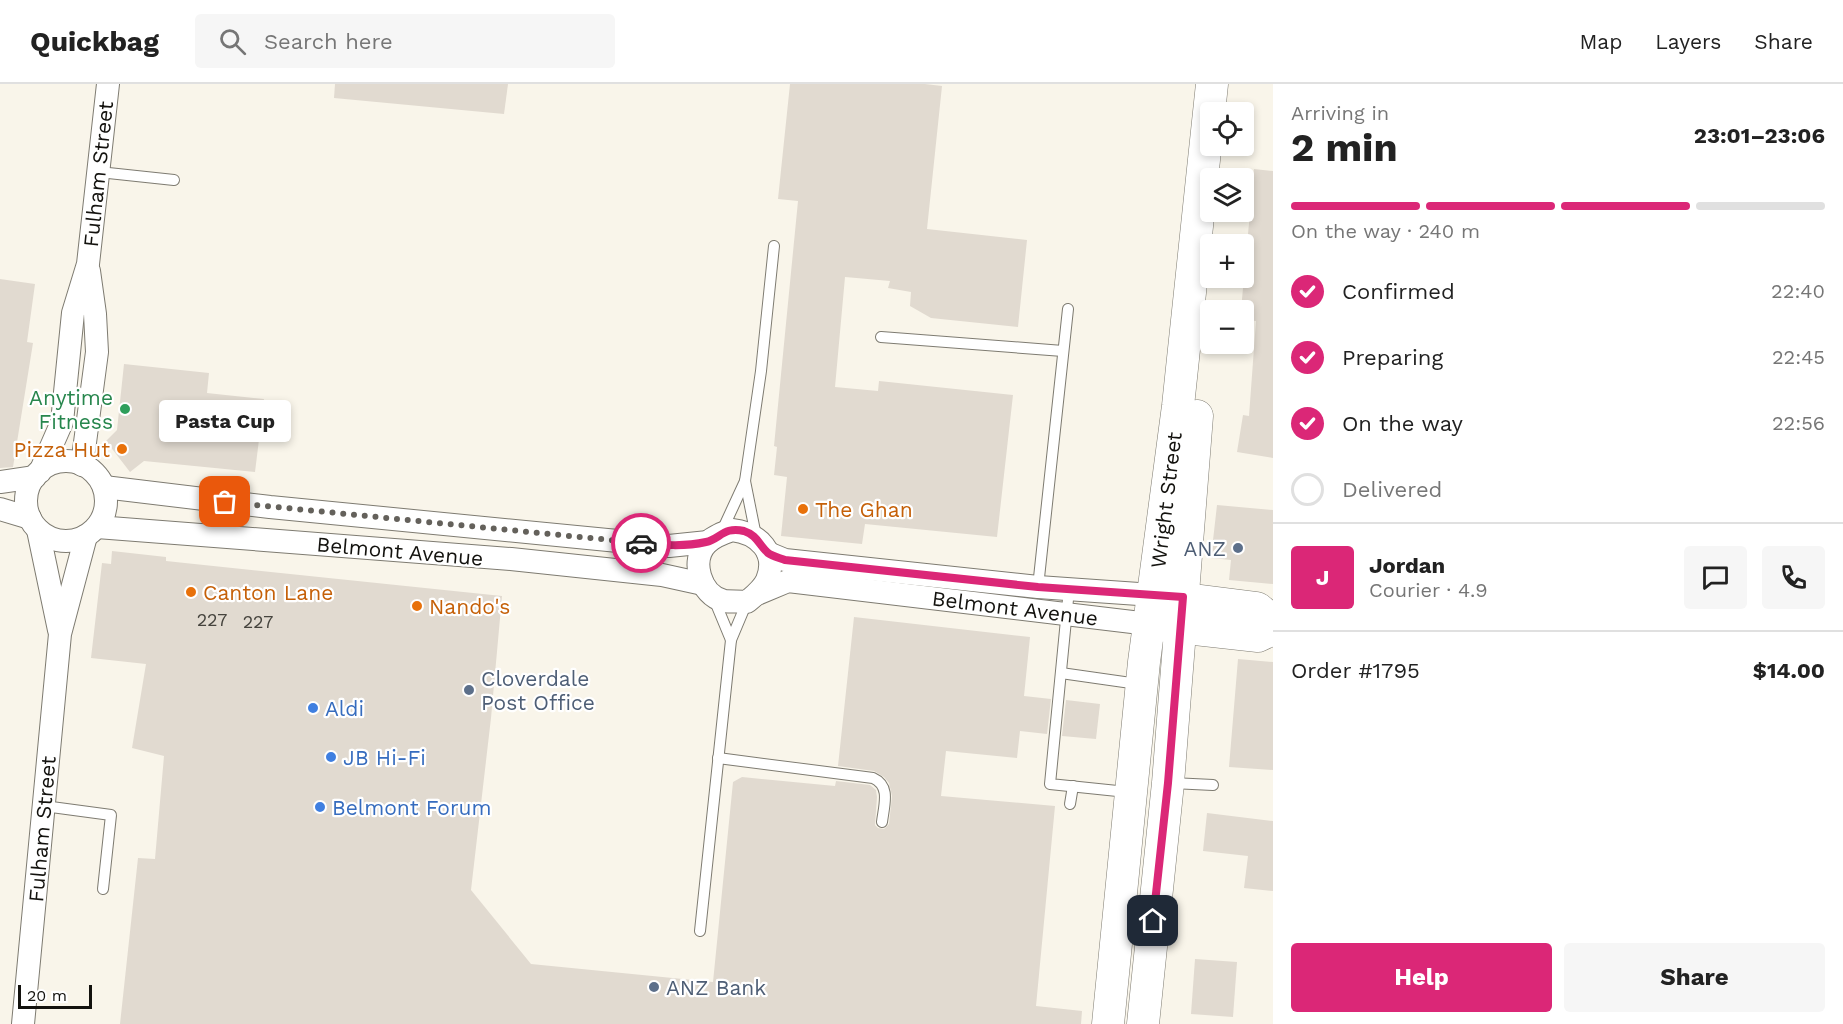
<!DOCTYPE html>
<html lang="en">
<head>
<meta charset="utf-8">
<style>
  body { margin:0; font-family:"Work Sans",sans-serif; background:#f6f6f6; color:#222; height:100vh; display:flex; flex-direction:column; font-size:22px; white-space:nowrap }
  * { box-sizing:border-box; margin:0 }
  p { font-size:20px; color:#767676 }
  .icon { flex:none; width:33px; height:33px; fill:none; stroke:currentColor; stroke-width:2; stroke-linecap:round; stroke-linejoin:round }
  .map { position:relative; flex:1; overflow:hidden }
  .panel { display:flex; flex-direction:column; background:#fff; width:570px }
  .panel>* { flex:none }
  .fabs { position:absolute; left:1200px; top:18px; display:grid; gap:12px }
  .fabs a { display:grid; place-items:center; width:54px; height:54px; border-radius:6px; background:#fff; box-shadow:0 3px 9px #0003; font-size:30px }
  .scale { position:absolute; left:18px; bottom:15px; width:74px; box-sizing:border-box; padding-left:6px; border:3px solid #13120e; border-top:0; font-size:16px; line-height:21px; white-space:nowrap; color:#13120e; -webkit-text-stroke:4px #fff; paint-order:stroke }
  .pin { position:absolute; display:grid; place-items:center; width:51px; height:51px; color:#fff; margin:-26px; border-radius:12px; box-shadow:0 3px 9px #0006 }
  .courier { position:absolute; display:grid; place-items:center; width:60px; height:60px; margin:-30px; border:4px solid #db2777; border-radius:50%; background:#fff; color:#222; box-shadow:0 2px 8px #0007 }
  .bubble { position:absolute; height:42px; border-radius:6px; background:#fff; box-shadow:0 3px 9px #0003; font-size:20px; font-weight:700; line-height:42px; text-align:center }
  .headline em { font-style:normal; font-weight:700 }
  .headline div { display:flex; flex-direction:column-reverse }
  .headline { display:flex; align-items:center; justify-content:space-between; height:102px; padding:0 18px }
  h1 { font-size:39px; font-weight:700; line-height:45px }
  .bar { display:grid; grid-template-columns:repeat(4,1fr); gap:9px 6px; align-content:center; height:72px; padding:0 18px }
  .bar i { height:8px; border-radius:4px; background:#e0e0e0 }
  .bar .active { background:#db2777 }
  .bar p { grid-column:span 4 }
  .line { display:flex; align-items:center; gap:15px; padding:0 18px; border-top:2px solid #e0e0e0 }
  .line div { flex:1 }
  .round { display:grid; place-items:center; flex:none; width:63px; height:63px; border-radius:6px; background:#f6f6f6 }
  ol { padding:0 18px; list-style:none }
  li { display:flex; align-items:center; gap:18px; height:66px }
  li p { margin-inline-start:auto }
  li .icon { padding:6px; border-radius:50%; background:#db2777; color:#fff; stroke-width:4 }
  li:last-child { color:#767676 }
  li i { width:33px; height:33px; border:3px solid #e0e0e0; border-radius:50% }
  .action { display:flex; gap:12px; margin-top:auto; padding:12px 18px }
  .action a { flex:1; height:69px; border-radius:6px; background:#db2777; color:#fff; font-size:24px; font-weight:700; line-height:69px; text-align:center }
  .action a+a { background:#f6f6f6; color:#222 }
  header { display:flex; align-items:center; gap:36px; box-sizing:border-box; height:84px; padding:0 30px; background:#fff; border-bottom:2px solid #e0e0e0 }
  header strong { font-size:28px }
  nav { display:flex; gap:33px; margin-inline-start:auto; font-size:21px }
  .search { width:420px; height:54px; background:#f6f6f6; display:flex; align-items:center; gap:15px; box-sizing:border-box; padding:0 21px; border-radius:6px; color:#767676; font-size:22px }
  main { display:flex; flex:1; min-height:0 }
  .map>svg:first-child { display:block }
</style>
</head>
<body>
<header>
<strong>Quickbag</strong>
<div class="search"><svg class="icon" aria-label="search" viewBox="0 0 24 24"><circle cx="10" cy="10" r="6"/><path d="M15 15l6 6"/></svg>Search here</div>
<nav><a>Map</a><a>Layers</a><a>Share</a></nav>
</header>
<main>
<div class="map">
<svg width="1273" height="940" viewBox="0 0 1273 940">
  <rect width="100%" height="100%" fill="#f9f5ea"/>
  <g fill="#e1dad0">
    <path d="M335,0H508L504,30L334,14Z"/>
    <path d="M790,0H925L942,2L927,145L1027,156L1018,243L931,234L910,222L911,208L888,204L890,197L845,193L835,303L878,307L879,297L1013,311L997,453L865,440L862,460L781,452L787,393L774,391L777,363L774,362L798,117L778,115Z"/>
    <path d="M1254,85L1273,87V374L1237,368L1243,331L1249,332L1256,237L1244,236V226H1241Z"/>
    <path d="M0,195L35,200L27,258L33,259L13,383L0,384Z"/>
    <path d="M124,280L209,289L207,309L264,315L255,388L144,377L130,388L106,357L117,346Z"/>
    <path d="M1217,421L1273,426V500L1229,496L1231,476L1211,474Z"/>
    <path d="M112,467L166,473V477L502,512L491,634L471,806L531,880L713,898L733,698L742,693L835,702L836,697L870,701L876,706L877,713L875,741L878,744L884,745L889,740L892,712L889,699L884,693L874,687L838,682L854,533L1030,553L1024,612L1051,615L1047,650L1020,647L1017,674L946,667L941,712L1055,722L1036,922L1082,927L1081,940H120L138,774L155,775L164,672L132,664L146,580L91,574L102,479L111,480Z"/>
    <path d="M1238,575L1273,578V686L1229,683Z"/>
    <path d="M1066,616L1100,620L1096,655L1062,652Z"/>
    <path d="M1207,729L1273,737V807L1244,804L1248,772L1203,767Z"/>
    <path d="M1195,875L1237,878L1233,933L1191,930Z"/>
  </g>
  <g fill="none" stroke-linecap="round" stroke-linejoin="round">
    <defs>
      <g id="lane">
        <path d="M99,88L174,96"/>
        <path d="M881,253L1063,267"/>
        <path d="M745,397L756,452"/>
        <path d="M721,449L745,397L761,287L774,162"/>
        <path d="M1038,503L1068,225"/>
        <path d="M1069,505L1050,700L1127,708"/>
        <path d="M714,515L731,556"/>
        <path d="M1061,589L1138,600"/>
        <path d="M718,674L873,694C891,702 884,721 882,738"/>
        <path d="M1172,699L1213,701"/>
        <path d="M1070,720L1073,702"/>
        <path d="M44,722L111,731L103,805"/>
        <path d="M700,847L731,556L747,518"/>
      </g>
      <g id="street">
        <circle cx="66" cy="417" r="40"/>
        <path d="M82,381L97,268L95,230L89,187"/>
        <path d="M40,388L62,338L73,229L88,180L108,0"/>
        <path d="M0,398L35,393"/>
        <path d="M104,403L270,423L669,462L708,458"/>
        <path d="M0,425L30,434"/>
        <path d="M97,443L511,475L662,491L703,500"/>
        <path d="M38,446L59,546"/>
        <path d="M732,446C759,449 778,469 767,496C763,505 754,512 747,518C740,517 731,518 724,517C700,511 690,476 707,459C714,452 723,449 732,446Z"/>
        <path d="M768,469L785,476L1038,503L1153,511"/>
        <path d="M757,510L788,497L1149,540"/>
        <path d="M23,940L60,550L86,452"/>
      </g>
      <g id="secondary">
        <path d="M1162,512L1257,524L1273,537"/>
        <path d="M1159,541L1258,552L1273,545"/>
        <path d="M1108,940L1144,578L1178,322L1212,0"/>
        <path d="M1143,940L1168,699L1197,332"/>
      </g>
    </defs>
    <use href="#lane" stroke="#7e7b71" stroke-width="12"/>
    <use href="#street" stroke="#7e7b71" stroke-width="24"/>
    <use href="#secondary" stroke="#7e7b71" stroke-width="33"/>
    <use href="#lane" stroke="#fff" stroke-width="10"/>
    <use href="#street" stroke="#fff" stroke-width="22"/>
    <use href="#secondary" stroke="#fff" stroke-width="32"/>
  </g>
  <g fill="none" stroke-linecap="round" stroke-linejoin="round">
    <path stroke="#64615b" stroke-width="6" stroke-dasharray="0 10.8" d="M225,418L641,459"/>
    <path stroke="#db2777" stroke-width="8" d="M641,459C662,461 684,463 706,458C720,455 724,442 744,447C757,451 759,461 768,469C772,472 780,474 785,476L1038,503L1183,513L1168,699L1153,837"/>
  </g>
  <circle fill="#2e9e5b" stroke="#fff" stroke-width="2" cx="125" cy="325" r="6"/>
  <g fill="#e8710a" stroke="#fff" stroke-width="2">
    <circle cx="122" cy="365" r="6"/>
    <circle cx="803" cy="425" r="6"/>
    <circle cx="191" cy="508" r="6"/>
    <circle cx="417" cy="522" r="6"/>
  </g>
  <g fill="#5c6f8a" stroke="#fff" stroke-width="2">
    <circle cx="1238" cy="464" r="6"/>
    <circle cx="469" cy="606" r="6"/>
    <circle cx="654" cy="903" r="6"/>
  </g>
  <g fill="#3f7fe0" stroke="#fff" stroke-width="2">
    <circle cx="313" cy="624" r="6"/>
    <circle cx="331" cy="673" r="6"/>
    <circle cx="320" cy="723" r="6"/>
  </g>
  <g text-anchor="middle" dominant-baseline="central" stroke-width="4.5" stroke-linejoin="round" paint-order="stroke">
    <g font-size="18" fill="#46443e">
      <text x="212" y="535">227</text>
      <text x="258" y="537">227</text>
    </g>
    <g font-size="21" fill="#13120e" stroke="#fff">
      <text transform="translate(98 90) rotate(-84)">Fulham Street</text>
      <text transform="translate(1166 416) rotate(-83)">Wright Street</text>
      <text transform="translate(400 467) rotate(5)">Belmont Avenue</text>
      <text transform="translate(1015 524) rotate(7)">Belmont Avenue</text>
      <text transform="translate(42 745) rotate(-85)">Fulham Street</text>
    </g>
    <g font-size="21" fill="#27864d" stroke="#fff" text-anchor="end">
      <text x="113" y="313">Anytime<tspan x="113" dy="24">Fitness</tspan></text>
    </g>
    <g font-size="21" fill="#c56008" stroke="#fff" text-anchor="start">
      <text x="110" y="365" text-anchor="end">Pizza Hut</text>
      <text x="815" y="425">The Ghan</text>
      <text x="203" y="508">Canton Lane</text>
      <text x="429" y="522">Nando's</text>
    </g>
    <g font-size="21" fill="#4e5e75" stroke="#fff" text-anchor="start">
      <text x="1226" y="464" text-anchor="end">ANZ</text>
      <text x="481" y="594">Cloverdale<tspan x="481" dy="24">Post Office</tspan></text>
      <text x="666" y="903">ANZ Bank</text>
    </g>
    <g font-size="21" fill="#366cbe" stroke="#fff" text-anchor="start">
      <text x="325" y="624">Aldi</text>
      <text x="343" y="673">JB Hi-Fi</text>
      <text x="332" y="723">Belmont Forum</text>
    </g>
  </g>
</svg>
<div class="fabs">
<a><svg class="icon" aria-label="locate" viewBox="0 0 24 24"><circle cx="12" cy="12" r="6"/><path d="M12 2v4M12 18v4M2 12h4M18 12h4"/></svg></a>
<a><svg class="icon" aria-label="layers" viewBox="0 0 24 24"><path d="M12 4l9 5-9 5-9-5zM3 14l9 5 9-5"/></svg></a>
<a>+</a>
<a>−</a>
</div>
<div class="scale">20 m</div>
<div class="pin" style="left:225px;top:418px;background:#ea580c"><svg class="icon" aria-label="bag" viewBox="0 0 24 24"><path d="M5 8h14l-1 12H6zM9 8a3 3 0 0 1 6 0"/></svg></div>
<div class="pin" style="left:1153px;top:837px;background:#1f2937"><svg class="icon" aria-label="home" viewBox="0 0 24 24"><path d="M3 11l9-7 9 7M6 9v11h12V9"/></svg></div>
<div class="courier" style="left:641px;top:459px"><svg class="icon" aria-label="car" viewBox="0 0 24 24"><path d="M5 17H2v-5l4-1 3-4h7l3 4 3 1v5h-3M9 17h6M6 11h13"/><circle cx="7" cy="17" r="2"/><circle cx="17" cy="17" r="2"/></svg></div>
<div class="bubble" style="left:159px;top:316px;width:132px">Pasta Cup</div>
</div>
<section class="panel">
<div class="headline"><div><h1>2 min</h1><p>Arriving in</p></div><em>23:01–23:06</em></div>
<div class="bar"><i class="active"></i><i class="active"></i><i class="active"></i><i></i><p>On the way · 240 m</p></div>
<ol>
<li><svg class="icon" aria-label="check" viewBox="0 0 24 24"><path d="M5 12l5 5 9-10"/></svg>Confirmed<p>22:40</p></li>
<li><svg class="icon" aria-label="check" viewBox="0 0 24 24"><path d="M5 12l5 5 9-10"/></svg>Preparing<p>22:45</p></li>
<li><svg class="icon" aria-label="check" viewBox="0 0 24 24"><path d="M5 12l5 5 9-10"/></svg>On the way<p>22:56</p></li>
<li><i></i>Delivered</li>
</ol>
<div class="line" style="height:108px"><b class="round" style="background:#db2777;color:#fff">J</b><div><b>Jordan</b><p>Courier · 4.9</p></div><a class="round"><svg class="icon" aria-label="chat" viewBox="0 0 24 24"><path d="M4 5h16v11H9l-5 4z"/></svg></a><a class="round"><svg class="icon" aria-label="phone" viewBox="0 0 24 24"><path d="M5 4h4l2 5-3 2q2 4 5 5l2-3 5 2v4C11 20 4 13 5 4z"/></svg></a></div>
<div class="line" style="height:78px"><div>Order #1795</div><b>$14.00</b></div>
<div class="action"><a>Help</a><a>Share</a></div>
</section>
</main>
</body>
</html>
